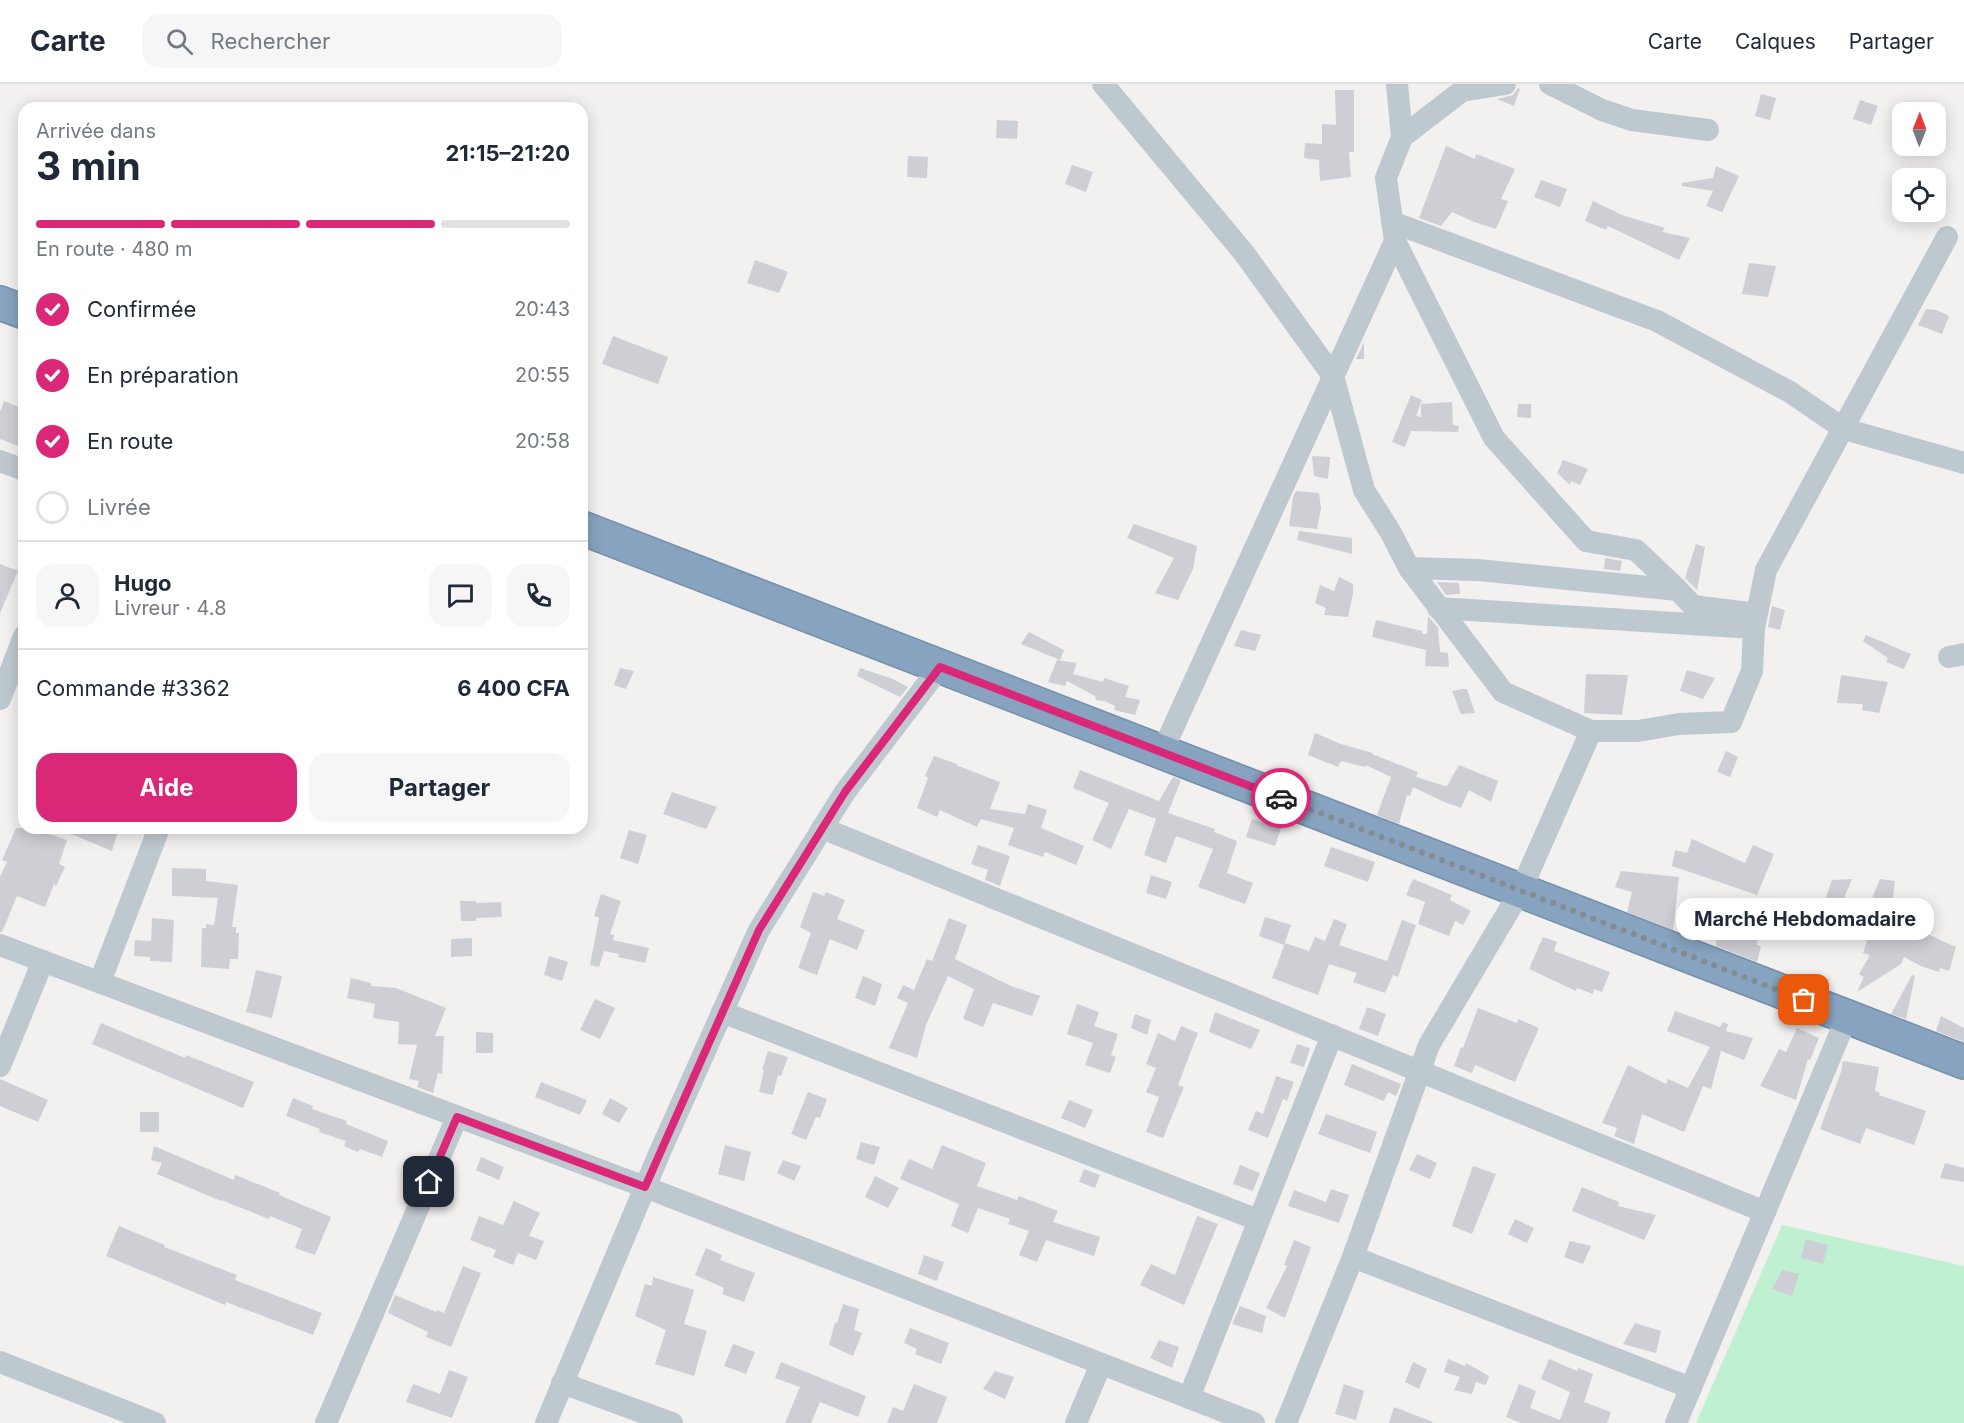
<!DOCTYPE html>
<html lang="fr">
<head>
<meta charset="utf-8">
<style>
  body { margin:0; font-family:Inter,sans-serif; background:#f6f6f7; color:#1f2937; height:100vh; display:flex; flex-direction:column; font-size:22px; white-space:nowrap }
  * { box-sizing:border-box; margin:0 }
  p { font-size:20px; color:#747a83 }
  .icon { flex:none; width:33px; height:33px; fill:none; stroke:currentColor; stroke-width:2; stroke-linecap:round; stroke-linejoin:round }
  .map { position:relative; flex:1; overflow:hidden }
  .panel { position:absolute; left:18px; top:18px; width:570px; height:732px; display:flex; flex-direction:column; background:#fff; border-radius:18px; box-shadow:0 3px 15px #0003 }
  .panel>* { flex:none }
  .needle { width:39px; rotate:1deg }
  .buttons { position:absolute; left:1892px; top:18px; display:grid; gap:12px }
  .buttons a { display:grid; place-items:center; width:54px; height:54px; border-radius:12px; background:#fff; box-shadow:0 3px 15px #0003; font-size:30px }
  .pin { position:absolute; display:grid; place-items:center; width:51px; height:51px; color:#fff; margin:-26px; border-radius:12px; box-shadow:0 3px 9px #0006 }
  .courier { position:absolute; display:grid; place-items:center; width:60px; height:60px; margin:-30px; border:4px solid #db2777; border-radius:50%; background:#fff; color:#222; box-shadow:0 2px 8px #0007 }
  .bubble { position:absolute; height:42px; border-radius:18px; background:#fff; box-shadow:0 3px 15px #0003; font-size:20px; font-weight:700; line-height:42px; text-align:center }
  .summary em { font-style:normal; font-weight:700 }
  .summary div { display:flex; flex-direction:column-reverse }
  .summary { display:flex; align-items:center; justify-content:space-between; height:102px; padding:0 18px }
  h1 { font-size:39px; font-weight:700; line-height:45px }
  .bar { display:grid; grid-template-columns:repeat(4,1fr); gap:9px 6px; align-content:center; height:72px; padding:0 18px }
  .bar i { height:8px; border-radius:4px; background:#e0e1e3 }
  .bar .active { background:#db2777 }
  .bar p { grid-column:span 4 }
  .line { display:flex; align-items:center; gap:15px; padding:0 18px; border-top:2px solid #e0e1e3 }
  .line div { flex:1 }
  .round { display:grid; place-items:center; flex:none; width:63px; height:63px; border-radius:18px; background:#f6f6f7 }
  ol { padding:0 18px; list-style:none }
  li { display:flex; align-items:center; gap:18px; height:66px }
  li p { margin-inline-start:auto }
  li .icon { padding:6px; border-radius:50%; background:#db2777; color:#fff; stroke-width:4 }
  li:last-child { color:#747a83 }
  li i { width:33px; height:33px; border:3px solid #e0e1e3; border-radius:50% }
  .action { display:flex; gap:12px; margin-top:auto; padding:12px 18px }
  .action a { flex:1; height:69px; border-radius:18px; background:#db2777; color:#fff; font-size:24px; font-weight:700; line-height:69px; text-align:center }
  .action a+a { background:#f6f6f7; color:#1f2937 }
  header { display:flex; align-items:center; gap:36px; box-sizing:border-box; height:84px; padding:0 30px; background:#fff; border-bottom:2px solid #e0e1e3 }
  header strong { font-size:28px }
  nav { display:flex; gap:33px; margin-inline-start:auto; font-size:21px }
  .search { width:420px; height:54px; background:#f6f6f7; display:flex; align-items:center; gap:15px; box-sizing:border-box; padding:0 21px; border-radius:18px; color:#747a83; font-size:22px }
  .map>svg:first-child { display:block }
</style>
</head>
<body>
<header>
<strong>Carte</strong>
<div class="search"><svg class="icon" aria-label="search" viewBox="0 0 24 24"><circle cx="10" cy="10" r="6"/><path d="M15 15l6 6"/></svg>Rechercher</div>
<nav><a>Carte</a><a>Calques</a><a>Partager</a></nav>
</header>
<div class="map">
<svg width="1964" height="1339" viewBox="0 0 1964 1339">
  <rect width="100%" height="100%" fill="#f3f0f0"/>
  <path fill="#bef0d1" d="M1782,1141L1964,1182V1339H1696Z"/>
  <g fill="#cdcfd5">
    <path d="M1518,4L1520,5L1514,22L1497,15L1513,11Z"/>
    <path d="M1335,6H1354V68H1349L1351,93L1320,97L1319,76L1304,74L1305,59L1322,60V40L1336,41Z"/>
    <path d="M1761,10L1776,14L1770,36L1755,32Z"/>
    <path d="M1860,16L1878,22L1871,41L1853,35Z"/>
    <path d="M997,36L1018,37L1017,55L996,54Z"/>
    <path d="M1446,62L1475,75L1476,70L1515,85L1501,115L1508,117L1496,145L1474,138L1452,128L1441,142L1419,134Z"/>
    <path d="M908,72L928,73L927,94L907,93Z"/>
    <path d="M1072,81L1093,88L1086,108L1065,100Z"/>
    <path d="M1716,82L1739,92L1722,128L1706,122L1713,107L1682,102V99L1713,94Z"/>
    <path d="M1541,96L1567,105L1560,123L1534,113Z"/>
    <path d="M1593,117L1622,131L1665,144L1662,148L1690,154L1679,176L1608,142L1606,146L1585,137Z"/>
    <path d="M755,176L788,188L779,209L747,199Z"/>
    <path d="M1749,179L1776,182L1768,213L1742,210Z"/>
    <path d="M1926,225L1937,226L1949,232L1942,250L1918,241Z"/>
    <path d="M613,252L668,273L658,300L602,280Z"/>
    <path d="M1364,258V275H1356Z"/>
    <path d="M1411,311L1422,316L1416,332L1421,333V320L1452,318L1453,341L1459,342L1458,348L1411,347L1405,363L1392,358Z"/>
    <path d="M4,317L24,325V364L0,355V328Z"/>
    <path d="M1518,320H1531V334L1517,333Z"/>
    <path d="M1312,372L1330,373L1328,395L1314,392Z"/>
    <path d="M1563,376L1588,385L1580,401L1571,397L1570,401L1557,389Z"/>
    <path d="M1296,407L1319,409L1321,424L1317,445L1289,442L1293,413Z"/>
    <path d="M1134,440L1197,462L1193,485L1178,516L1155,509L1174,474L1127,454Z"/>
    <path d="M1299,447L1352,454V470L1297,456Z"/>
    <path d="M1696,460L1705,463L1697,506L1685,494Z"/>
    <path d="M1605,474L1622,477L1620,487L1604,485Z"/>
    <path d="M0,480L18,487L0,529Z"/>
    <path d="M1339,493L1353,500V510L1348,533L1324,531L1326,524L1315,519L1320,501L1334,507Z"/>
    <path d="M1437,498L1459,499L1460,510L1446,511Z"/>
    <path d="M1772,522L1785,526L1780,546L1768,543Z"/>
    <path d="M1428,532L1438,544L1440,568L1448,569L1449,583L1425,582L1426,566L1372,553L1376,536L1422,547V550H1427Z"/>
    <path d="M1241,546L1261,551L1255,567L1234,562Z"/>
    <path d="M1029,548L1064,566L1060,576L1021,560Z"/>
    <path d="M1866,551L1911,570L1904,585L1886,578L1888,574L1863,557Z"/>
    <path d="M1057,576L1077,579L1073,590L1103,598L1104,594L1129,602L1125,613L1140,616L1135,631L1114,626L1115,622L1104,617L1096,616L1095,612L1067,597L1065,602L1048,598Z"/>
    <path d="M620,584L634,587L626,605L614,601Z"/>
    <path d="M860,584L893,595L908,603L900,613L857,592Z"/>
    <path d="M1687,586L1715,594L1703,615L1680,607Z"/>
    <path d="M1586,590L1628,591L1622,631L1584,629Z"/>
    <path d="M1841,591L1888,598L1879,629L1862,626L1863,620L1837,619Z"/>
    <path d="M1462,605H1467L1475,629L1461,630L1452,607Z"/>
    <path d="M1315,649L1341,660L1373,669L1372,670L1418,688L1416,693L1445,702H1447L1459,681L1498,697L1491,718L1469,706L1461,724L1442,717L1413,703L1410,712L1407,711L1399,740L1377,731L1391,693L1366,681L1365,683L1341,677L1338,683L1308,671Z"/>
    <path d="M1726,667L1738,673L1730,693L1717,688Z"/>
    <path d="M934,672L957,680L956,681L1000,698L990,725L1025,730L1028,720L1047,726L1041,744L1084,762L1076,781L1045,768L1043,773L1008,761L1014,744L981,735L977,743L940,726L937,733L917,724L928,694L925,692Z"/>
    <path d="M1080,686L1159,717L1173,693L1181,696L1168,729L1215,745L1214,748L1237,757L1227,789L1253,799L1245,820L1198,803L1213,765L1176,752L1166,779L1144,771L1156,735L1129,725L1111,765L1092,756L1109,719L1073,704Z"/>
    <path d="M672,708L717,723L706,745L663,730Z"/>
    <path d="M1252,735L1281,744L1275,762L1246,753Z"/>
    <path d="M16,744H31L67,756L59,780L65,783L56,802L54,800L45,823L17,812L2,848H0V793L7,778L2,776Z"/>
    <path d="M57,744H119L112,767Z"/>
    <path d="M629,746L647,751L638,780L620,774Z"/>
    <path d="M1692,755L1745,779L1753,761L1774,770L1757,811L1672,782L1675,766L1687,769Z"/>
    <path d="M978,761L1010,772L1000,802L985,796L988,786L971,780Z"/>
    <path d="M1331,763L1375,778L1368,798L1324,782Z"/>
    <path d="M172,784L206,785V797L238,801L232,843H236V849H239L238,875H230L229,885L201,883L202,844H206V840L214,841L218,814L172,812Z"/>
    <path d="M1621,787L1679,793L1673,846L1627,828L1632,808L1615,803Z"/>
    <path d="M1151,791L1172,798L1166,815L1146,809Z"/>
    <path d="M1413,795L1452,811L1450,816L1471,827L1463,841L1455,837L1449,852L1418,840L1425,818L1406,811Z"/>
    <path d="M1852,795L1832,843L1818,842L1798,834L1805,816L1823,822L1832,796Z"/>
    <path d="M1880,795L1895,797L1892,821H1897L1896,836L1956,863L1949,887L1940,884L1939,888L1921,882L1904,873L1901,880L1857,908L1864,893L1859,890L1870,871L1863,869L1867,857L1856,853Z"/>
    <path d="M813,808L824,812L826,808L845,816L837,835L865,846L857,866L830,855L817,891L798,884L811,849L800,843Z"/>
    <path d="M601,810L621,817L610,850L614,851L613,856L649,864L645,879L618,873L619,870L604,867L599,883L590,881L599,834L594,832Z"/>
    <path d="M460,817H476V819L501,818L502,833L476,834V837H461Z"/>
    <path d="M1708,829L1760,844L1757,861L1761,862L1757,878L1716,862V856L1705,852Z"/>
    <path d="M1265,833L1291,841L1284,861L1259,852Z"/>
    <path d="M152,834L174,836L172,878L150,877V873L134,872L135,856L151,857Z"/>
    <path d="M949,834L967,841L955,875L1011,902L1040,912L1032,932L993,919L983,943L963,935L974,905L948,892L926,941L917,974L889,964L908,919L897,914L903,901L914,906L927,875L932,877Z"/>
    <path d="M1334,835L1347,840L1339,861L1387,877L1402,836L1416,841L1398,893L1393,891L1385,909L1353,898L1357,889L1329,880L1318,911L1272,894L1285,859L1309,867L1315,853L1325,857Z"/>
    <path d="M1543,853L1557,858L1554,867L1610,888L1602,908L1594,905L1593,910L1577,904L1576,907L1529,885Z"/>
    <path d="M472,854V872L451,873V855Z"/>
    <path d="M549,872L568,878L562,897L544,891Z"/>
    <path d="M256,886L282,892L272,934L246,928Z"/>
    <path d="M1912,891L1915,892L1906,935L1891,930Z"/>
    <path d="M863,892L882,900L875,922L855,914Z"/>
    <path d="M351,894L371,899V902L396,904L446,924L435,952H444L442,990L438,989L433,1009L417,1003L419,997L409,995L417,961L398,960L399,938L373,934L375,920L347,914Z"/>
    <path d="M595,915L615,924L600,955L580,946Z"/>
    <path d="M1077,920L1099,928L1094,942L1118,950L1111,971L1116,973L1110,989L1085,981L1093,959L1067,950Z"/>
    <path d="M1367,923L1386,930L1378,952L1359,945Z"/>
    <path d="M1478,924L1517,939L1518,935L1539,944L1515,998L1475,981L1472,989L1454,982L1461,963L1463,964Z"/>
    <path d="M1675,927L1720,943L1723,938L1728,940L1726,947L1753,954L1744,976L1721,967L1711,1005L1703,1002L1684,1048L1642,1030L1634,1060L1614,1052L1617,1044L1602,1039L1628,981L1666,1000L1668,995L1688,1004L1710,963L1667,947Z"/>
    <path d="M1215,928L1260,946L1251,965L1209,948Z"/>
    <path d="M1135,930L1151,936L1147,951L1131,944Z"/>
    <path d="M1941,932L1964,944V958L1936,947Z"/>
    <path d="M101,939L185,974L186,971L254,998L243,1024L92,960Z"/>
    <path d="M1181,942L1198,949L1178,1001L1184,1003L1163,1054L1146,1048L1159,1013L1146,1008L1156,984L1146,980L1158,949L1175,957Z"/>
    <path d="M1797,944L1819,954L1810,976L1808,975L1796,1016L1760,1002L1779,965L1786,968Z"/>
    <path d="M476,948L493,949V969H476Z"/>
    <path d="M1297,960L1310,964L1304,983L1290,979Z"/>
    <path d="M768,967L788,973L781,992L778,991L773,1011L759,1008L764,986H762Z"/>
    <path d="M1843,977L1879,983L1875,1007L1880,1009L1879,1011L1926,1027L1914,1061L1866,1044L1860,1060L1820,1045L1841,988Z"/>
    <path d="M1352,980L1401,1000L1396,1012L1388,1008L1384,1017L1344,1001Z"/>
    <path d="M1276,992L1294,998L1287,1017L1283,1015L1268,1054L1248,1046L1256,1027L1263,1030Z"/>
    <path d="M0,995L48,1016L38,1038L0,1022Z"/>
    <path d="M541,998L587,1016L580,1031L535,1013Z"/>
    <path d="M808,1008L827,1015L820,1034L816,1033L806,1056L791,1050Z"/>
    <path d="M293,1014L313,1022L312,1025L347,1037L346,1040L388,1057L382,1073L360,1065L358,1068L344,1062L346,1057L319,1048L320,1045L286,1032Z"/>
    <path d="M610,1014L628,1024L619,1039L602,1030Z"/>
    <path d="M1069,1016L1093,1026L1085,1044L1061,1034Z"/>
    <rect x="140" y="1028" width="19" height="20"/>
    <path d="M1326,1030L1377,1048L1370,1069L1318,1050Z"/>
    <path d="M861,1058L880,1063L874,1081L856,1075Z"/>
    <path d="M725,1061L751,1068L744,1097L718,1090Z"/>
    <path d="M942,1061L986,1079L977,1102L1017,1116L1019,1112L1058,1127L1053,1138L1100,1153L1094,1172L1046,1156L1037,1178L1019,1171L1029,1147L1008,1140L1010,1135L978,1124L968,1149L951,1142L959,1120L900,1095L909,1075L932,1085Z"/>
    <path d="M154,1062L234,1096L235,1091L280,1109L279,1111L331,1133L315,1171L295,1164L302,1145L270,1132L269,1135L221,1116V1117L157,1090L162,1079L151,1076Z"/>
    <path d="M1417,1070L1437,1079L1430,1095L1409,1086Z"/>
    <path d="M481,1073L504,1083L499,1096L476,1086Z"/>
    <path d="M783,1076L801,1082L794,1097L777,1089Z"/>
    <path d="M1945,1079L1964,1084V1098L1940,1094Z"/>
    <path d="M1240,1081L1260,1089L1253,1107L1233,1100Z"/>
    <path d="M1473,1082L1496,1090L1472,1150L1452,1142Z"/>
    <path d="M1084,1085L1100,1091L1095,1104L1079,1098Z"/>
    <path d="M875,1092L899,1104L888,1124L865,1113Z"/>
    <path d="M445,1095L454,1098L447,1118L437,1114Z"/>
    <path d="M1582,1103L1619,1118L1618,1122L1656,1131L1644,1156L1572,1127Z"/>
    <path d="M1331,1105L1349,1111L1339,1139L1288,1122L1294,1106L1326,1118Z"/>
    <path d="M514,1117L540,1129L529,1152L544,1157L536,1176L518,1169L513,1181L493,1173L496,1166L470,1156L479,1132L503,1141Z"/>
    <path d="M1197,1132L1218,1140L1184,1221L1140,1201L1151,1180L1175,1191Z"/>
    <path d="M1515,1135L1534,1144L1527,1159L1508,1150Z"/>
    <path d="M119,1142L165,1161L164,1163L237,1191L235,1196L322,1229L313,1251L226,1218L225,1221L106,1172Z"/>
    <path d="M1806,1155L1828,1161L1823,1180L1801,1174Z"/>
    <path d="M1294,1156L1311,1163L1285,1234L1266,1224L1287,1182L1284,1181Z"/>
    <path d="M1570,1157L1591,1162L1583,1180L1564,1173Z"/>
    <path d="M706,1164L722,1171L720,1176L755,1189L744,1218L722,1210L724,1204L695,1191Z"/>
    <path d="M924,1171L944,1178L937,1197L918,1190Z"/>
    <path d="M463,1182L481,1189L451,1263L426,1253L428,1248L388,1229L395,1211L436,1228L437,1226L444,1229Z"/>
    <path d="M1782,1186L1799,1190L1792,1212L1772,1205Z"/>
    <path d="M653,1193L694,1206L684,1240L707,1247L694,1292L655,1280L666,1246L635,1232L645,1200L652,1202Z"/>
    <path d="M843,1220L859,1225L854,1246L862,1249L853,1272L829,1261L835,1238L837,1239Z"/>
    <path d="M1240,1222L1266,1232L1262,1249L1232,1240Z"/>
    <path d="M1635,1239L1661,1247L1656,1269L1623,1260Z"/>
    <path d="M910,1244L949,1259L941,1280L915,1270L917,1265L904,1259Z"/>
    <path d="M1159,1256L1179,1263L1172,1284L1150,1274Z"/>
    <path d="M733,1260L755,1268L746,1290L724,1282Z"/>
    <path d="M1448,1275L1465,1282L1466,1279L1489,1292L1486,1301L1476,1298L1472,1310L1454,1306L1460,1293L1444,1288Z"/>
    <path d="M1549,1275L1577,1287L1578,1284L1593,1290L1584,1318L1611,1328L1607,1339H1521L1506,1333L1519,1300L1536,1307L1530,1324L1560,1336L1570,1308L1541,1295Z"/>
    <path d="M781,1278L866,1312L858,1333L820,1318L811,1339H785L800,1303L775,1294Z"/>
    <path d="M1413,1278L1427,1285L1419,1305L1405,1298Z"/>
    <path d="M449,1286L468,1293L452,1334L406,1318L413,1300L440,1310Z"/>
    <path d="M995,1287L1014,1293L1005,1315L983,1305Z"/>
    <path d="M914,1300L947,1313L937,1339H887L893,1323L903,1327Z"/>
    <path d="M1344,1300L1364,1307L1356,1336L1335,1330Z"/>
    <path d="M1394,1323L1433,1338L1432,1339H1389Z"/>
  </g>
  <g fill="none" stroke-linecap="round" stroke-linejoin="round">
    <defs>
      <g id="highway">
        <path d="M0,219L24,228"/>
        <path d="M582,444L1964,978"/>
      </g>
    </defs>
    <use href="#highway" stroke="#728eab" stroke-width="36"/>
    <g stroke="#bec8cf" stroke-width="22">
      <path d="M1103,0L1244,169L1333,292L1364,406L1391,449L1409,484L1503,608L1591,647H1638L1679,640L1731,638L1752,587L1754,544L1766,486L1947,153"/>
      <path d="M1397,0L1402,53"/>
      <path d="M1550,0L1602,26L1632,36L1708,46"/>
      <path d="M1392,138L1657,237L1790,308L1844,345L1964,379"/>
      <path d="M1395,157L1494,354L1586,457L1636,466L1678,506L1693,522L1757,530"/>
      <path d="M0,377L24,386"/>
      <path d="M1409,484L1478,486L1678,506"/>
      <path d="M1438,524L1754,544"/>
      <path d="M1949,573L1964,570"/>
      <path d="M0,615L24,552"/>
      <path d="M1162,668L1395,157L1386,94L1402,53L1462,7L1505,0"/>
      <path d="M822,744L1765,1128"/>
      <path d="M0,861L645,1103L1254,1339"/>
      <path d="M100,898L159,744"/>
      <path d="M722,928L1258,1136"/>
      <path d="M0,982L43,877"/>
      <path d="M1353,1173L1691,1304"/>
      <path d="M0,1278L155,1339"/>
      <path d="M562,1299L672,1339"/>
      <path d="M1189,1314L1332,951"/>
      <path d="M326,1339L457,1033"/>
      <path d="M546,1339L659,1070L759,846L845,708L940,583"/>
      <path d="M1076,1339L1101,1280"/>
      <path d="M1286,1339L1353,1173L1429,961L1521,806L1591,647"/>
      <path d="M1676,1339L1847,933"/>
    </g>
    <use href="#highway" stroke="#87a3bf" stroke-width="33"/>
  </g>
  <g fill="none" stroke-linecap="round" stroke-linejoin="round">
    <path stroke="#848b91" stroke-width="6" stroke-dasharray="0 10.8" d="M1281,714L1804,916"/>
    <path stroke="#db2777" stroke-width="8" d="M429,1098L457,1033L645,1103L759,846L845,708L940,583L1281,714"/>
  </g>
</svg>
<div class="buttons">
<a><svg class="needle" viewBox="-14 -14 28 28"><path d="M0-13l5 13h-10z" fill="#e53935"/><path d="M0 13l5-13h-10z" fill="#747a83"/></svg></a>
<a><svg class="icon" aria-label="locate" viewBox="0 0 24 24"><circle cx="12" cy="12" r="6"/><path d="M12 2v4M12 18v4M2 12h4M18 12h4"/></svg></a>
</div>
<div class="pin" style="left:1804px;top:916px;background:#ea580c"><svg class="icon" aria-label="bag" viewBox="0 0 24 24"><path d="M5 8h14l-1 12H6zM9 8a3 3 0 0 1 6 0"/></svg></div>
<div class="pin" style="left:429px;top:1098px;background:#1f2937"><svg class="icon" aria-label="home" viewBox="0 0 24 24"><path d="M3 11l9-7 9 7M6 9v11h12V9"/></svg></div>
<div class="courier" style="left:1281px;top:714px"><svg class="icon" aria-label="car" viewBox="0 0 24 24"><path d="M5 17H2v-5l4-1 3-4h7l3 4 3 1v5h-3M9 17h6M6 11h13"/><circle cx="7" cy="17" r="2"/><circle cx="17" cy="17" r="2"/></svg></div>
<div class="bubble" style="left:1676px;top:814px;width:258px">Marché Hebdomadaire</div>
<section class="panel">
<div class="summary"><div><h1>3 min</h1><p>Arrivée dans</p></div><em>21:15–21:20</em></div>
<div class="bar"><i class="active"></i><i class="active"></i><i class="active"></i><i></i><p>En route · 480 m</p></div>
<ol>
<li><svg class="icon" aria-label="check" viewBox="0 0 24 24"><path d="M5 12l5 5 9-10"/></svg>Confirmée<p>20:43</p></li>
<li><svg class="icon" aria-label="check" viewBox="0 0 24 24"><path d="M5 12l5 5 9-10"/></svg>En préparation<p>20:55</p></li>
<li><svg class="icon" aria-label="check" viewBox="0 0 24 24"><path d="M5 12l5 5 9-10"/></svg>En route<p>20:58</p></li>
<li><i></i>Livrée</li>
</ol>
<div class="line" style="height:108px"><a class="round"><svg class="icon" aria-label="person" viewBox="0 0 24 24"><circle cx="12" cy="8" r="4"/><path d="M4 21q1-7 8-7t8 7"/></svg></a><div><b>Hugo</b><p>Livreur · 4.8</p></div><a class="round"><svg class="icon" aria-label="chat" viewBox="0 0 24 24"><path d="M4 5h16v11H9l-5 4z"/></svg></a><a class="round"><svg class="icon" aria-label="phone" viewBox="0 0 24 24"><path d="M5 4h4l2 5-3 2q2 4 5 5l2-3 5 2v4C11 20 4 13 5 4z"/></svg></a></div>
<div class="line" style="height:78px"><div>Commande #3362</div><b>6 400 CFA</b></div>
<div class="action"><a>Aide</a><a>Partager</a></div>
</section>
</div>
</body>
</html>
